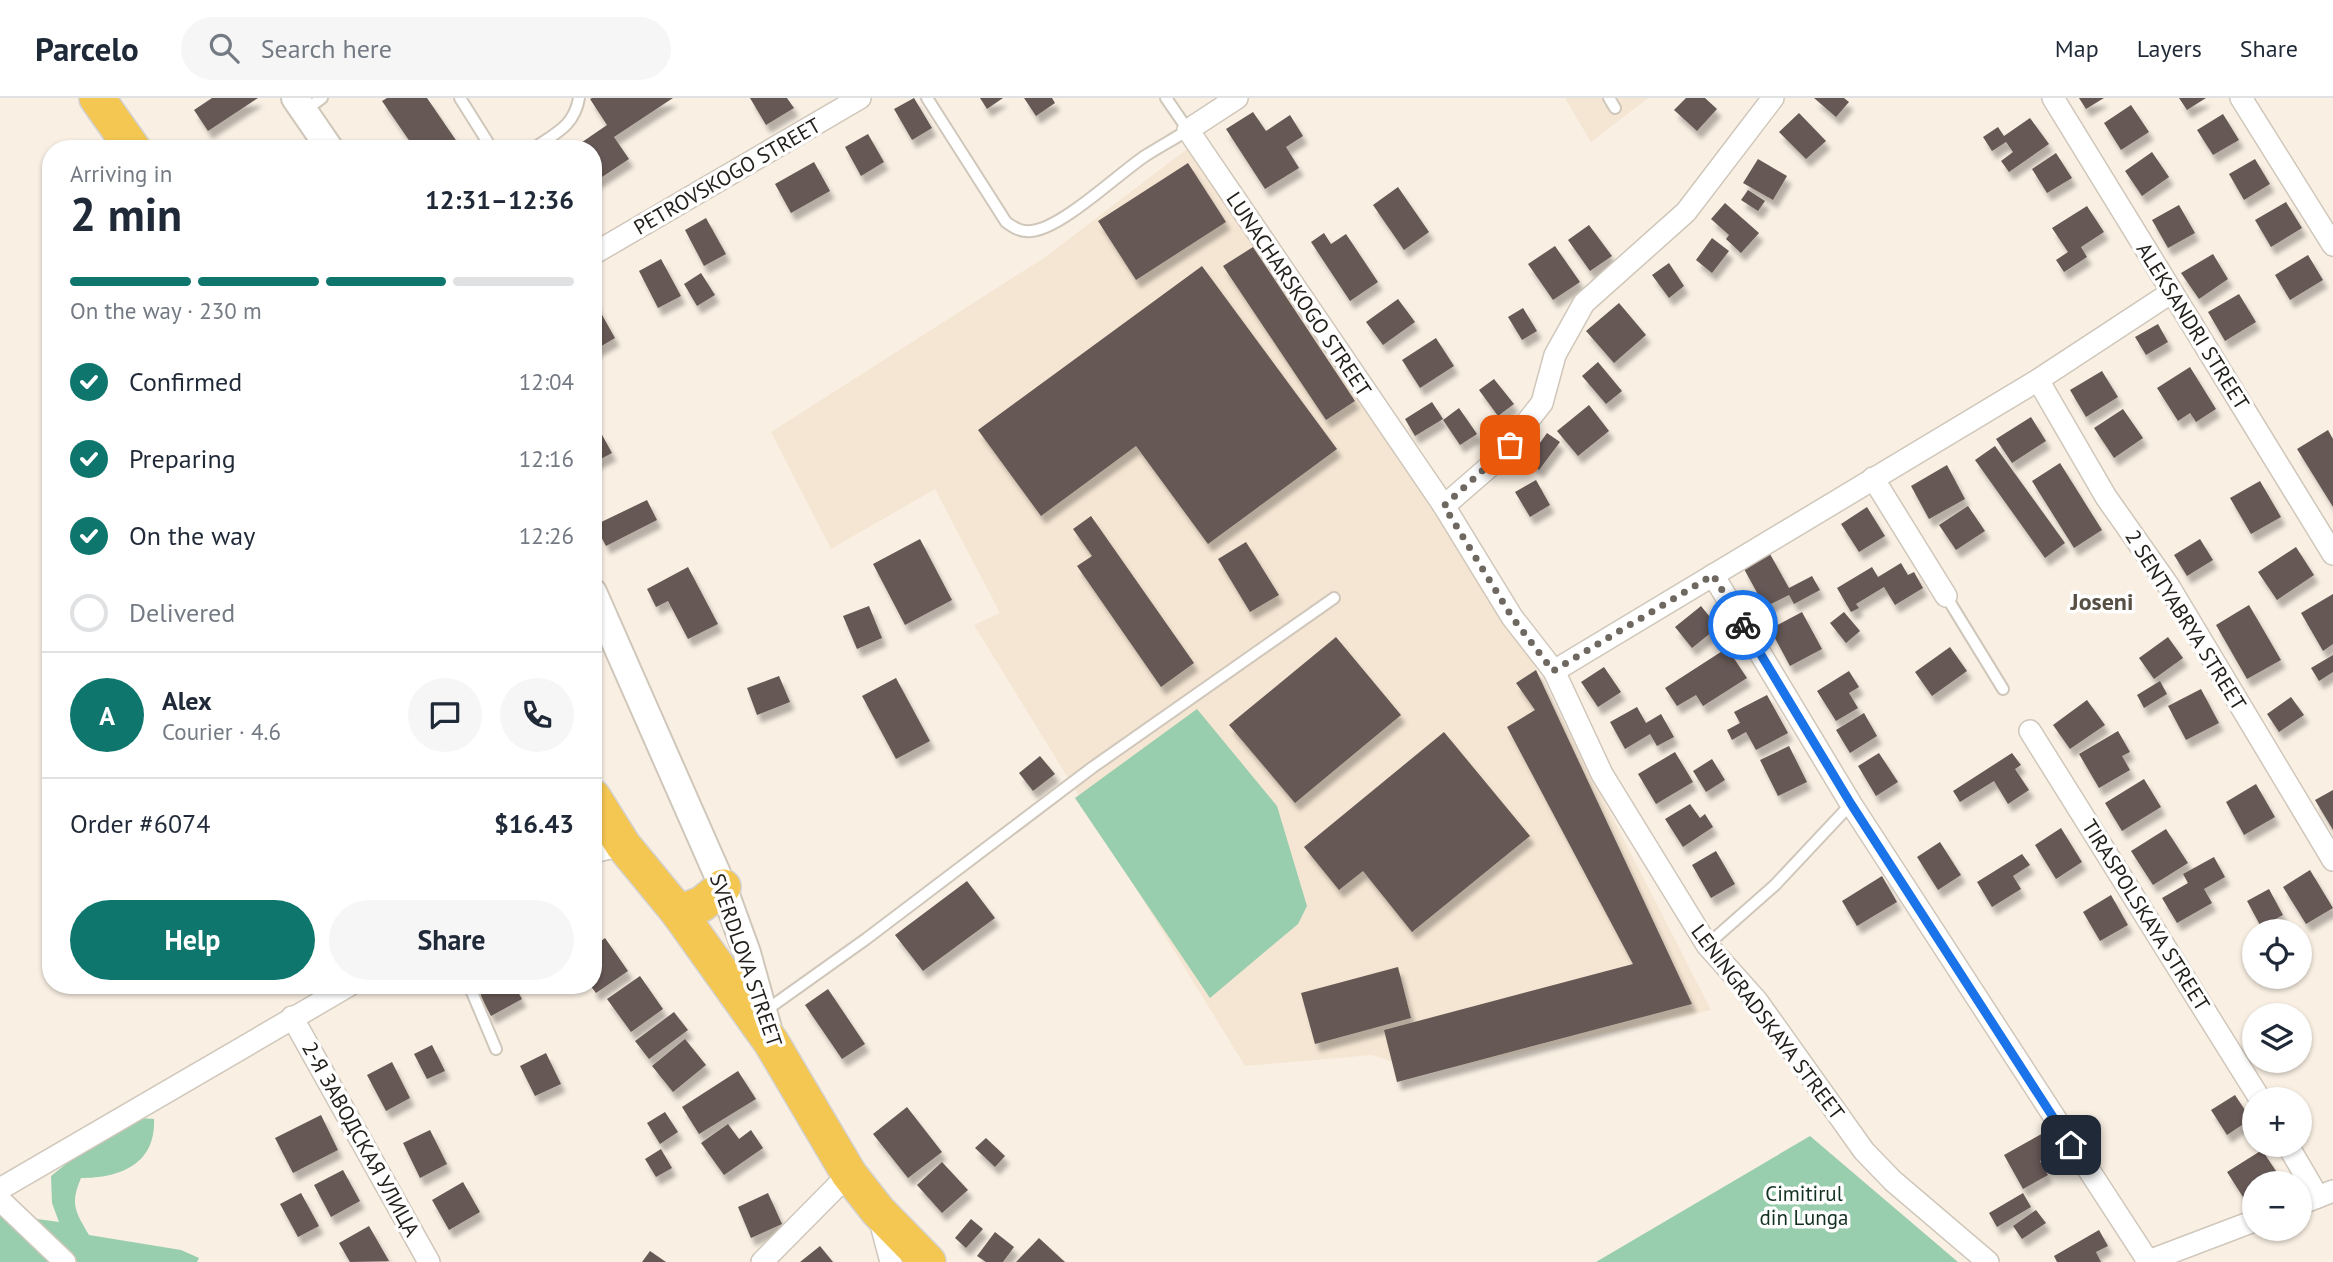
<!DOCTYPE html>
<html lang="en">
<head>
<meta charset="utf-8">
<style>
  body { margin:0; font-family:"PT Sans",sans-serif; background:#f6f6f7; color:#1f2937; height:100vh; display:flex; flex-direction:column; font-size:26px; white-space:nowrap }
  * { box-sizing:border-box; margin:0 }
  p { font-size:23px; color:#747a83 }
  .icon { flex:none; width:38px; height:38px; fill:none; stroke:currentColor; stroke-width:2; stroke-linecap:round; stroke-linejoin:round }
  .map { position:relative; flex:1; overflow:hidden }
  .panel { position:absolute; left:42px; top:42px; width:560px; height:854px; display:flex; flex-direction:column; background:#fff; border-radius:28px; box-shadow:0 2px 5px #0004 }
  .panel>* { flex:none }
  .fabs { position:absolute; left:2242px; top:821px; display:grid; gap:14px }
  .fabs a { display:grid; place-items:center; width:70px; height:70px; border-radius:50%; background:#fff; box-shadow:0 2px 5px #0004; font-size:35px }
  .pin { position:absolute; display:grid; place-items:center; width:60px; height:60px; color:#fff; margin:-30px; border-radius:14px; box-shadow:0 4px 10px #0006 }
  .courier { position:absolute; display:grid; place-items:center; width:70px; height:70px; margin:-35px; border:5px solid #1a73e8; border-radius:50%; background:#fff; color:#222; box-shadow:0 2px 9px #0007 }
  .summary em { font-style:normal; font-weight:600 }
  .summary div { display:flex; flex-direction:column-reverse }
  .summary { display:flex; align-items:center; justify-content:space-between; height:119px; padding:0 28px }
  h1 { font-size:46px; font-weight:600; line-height:52px }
  .bar { display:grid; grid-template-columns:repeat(4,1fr); gap:10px 7px; align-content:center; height:84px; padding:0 28px }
  .bar i { height:9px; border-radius:5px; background:#e0e1e3 }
  .bar .on { background:#0f766e }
  .bar p { grid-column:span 4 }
  .line { display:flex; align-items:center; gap:18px; padding:0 28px; border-top:2px solid #e0e1e3 }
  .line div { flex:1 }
  .round { display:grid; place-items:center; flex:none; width:74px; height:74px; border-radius:37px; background:#f6f6f7 }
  ol { padding:0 28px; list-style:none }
  li { display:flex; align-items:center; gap:21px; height:77px }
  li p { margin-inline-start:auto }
  li .icon { padding:7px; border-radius:50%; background:#0f766e; color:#fff; stroke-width:4 }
  li:last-child { color:#747a83 }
  li i { width:38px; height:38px; border:4px solid #e0e1e3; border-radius:50% }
  .primary-button { display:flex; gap:14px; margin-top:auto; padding:14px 28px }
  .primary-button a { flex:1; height:80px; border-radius:42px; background:#0f766e; color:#fff; font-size:28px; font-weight:600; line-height:80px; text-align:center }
  .primary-button a+a { background:#f6f6f7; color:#1f2937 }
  header { display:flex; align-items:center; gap:42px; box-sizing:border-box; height:98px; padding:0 35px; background:#fff; border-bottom:2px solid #e0e1e3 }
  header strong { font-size:33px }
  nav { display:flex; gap:38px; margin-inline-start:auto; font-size:24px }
  .search { width:490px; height:63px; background:#f6f6f7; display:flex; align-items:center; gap:18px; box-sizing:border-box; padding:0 24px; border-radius:38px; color:#747a83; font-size:26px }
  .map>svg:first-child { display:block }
</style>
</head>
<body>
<header>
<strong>Parcelo</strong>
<div class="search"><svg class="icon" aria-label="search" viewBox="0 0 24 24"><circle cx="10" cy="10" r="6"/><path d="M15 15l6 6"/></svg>Search here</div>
<nav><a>Map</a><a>Layers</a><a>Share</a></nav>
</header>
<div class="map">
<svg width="2333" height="1164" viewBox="0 0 2333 1164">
  <defs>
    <filter id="shadow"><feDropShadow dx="4.5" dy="8" stdDeviation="2" flood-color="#0004"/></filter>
  </defs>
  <rect width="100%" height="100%" fill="#f9efe3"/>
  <g fill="#f5e6d3">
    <path d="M1565,0H1648L1591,44Z"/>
    <path d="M1187,51L1364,308L1537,572L1711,912L1429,975L1372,957L1245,968L974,527L1000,515L935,391L831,451L771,334L1044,160Z"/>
  </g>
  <g fill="#98cdad">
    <path d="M1197,611L1277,708L1307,808L1298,826L1210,900L1075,700Z"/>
    <path d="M139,1020L154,1021C156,1067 119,1080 81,1080C70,1106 75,1113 89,1137L181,1152L199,1160L197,1164H0V1116L59,1124L52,1105L51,1078L81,1054Z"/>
    <path d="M1810,1038L1958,1164H1596Z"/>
  </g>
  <g fill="#665854" filter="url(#shadow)">
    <path d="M212,0H258L208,33L194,12Z"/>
    <path d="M387,0H427L462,51H415L382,3Z"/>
    <path d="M592,0H673L614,39L629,61L593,85V51H572L607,27L590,1Z"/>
    <path d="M750,0H787L794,10L766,27Z"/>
    <path d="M914,0L932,30L912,42L894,11Z"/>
    <path d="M980,0H1003L987,11Z"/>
    <path d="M1024,0H1052L1055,5L1036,18Z"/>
    <path d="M1686,0H1705L1717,11L1697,33L1674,12Z"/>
    <path d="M1814,0H1844L1849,4L1836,19Z"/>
    <path d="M2079,0H2104L2086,11Z"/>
    <path d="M2179,0H2206L2187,12Z"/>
    <path d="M2131,7L2149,34L2121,52L2104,25Z"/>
    <path d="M1253,14L1266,33L1290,17L1303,38L1286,49L1299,70L1265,91L1226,31Z"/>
    <path d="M1799,15L1826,43L1806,61L1779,34Z"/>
    <path d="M2223,16L2239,42L2213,57L2197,32Z"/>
    <path d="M2030,20L2049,46L2009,74L2001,63L2013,54L2006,44L1992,53L1983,39L1998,29L2004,38Z"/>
    <path d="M868,36L884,64L861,78L845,49Z"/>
    <path d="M2152,54L2169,79L2142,98L2125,73Z"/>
    <path d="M2056,55L2072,80L2047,95L2032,71Z"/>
    <path d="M1758,61L1787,78L1773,102L1743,85Z"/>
    <path d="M2255,61L2270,86L2244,102L2229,76Z"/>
    <path d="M814,64L830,93L791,115L775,86Z"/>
    <path d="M1188,65L1226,124L1136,182L1098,123Z"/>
    <path d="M1398,89L1429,134L1404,152L1373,107Z"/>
    <path d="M1748,92L1765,103L1758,113L1741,102Z"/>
    <path d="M2286,104L2302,130L2271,149L2255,122Z"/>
    <path d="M1725,105L1759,135L1741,155L1726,141L1729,137L1711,121Z"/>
    <path d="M2179,107L2195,135L2168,150L2152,122Z"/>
    <path d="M2087,108L2104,134L2081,149L2087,159L2064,174L2056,162L2068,154L2052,130Z"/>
    <path d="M706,120L726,156L704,168L685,132Z"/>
    <path d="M1589,127L1612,158L1590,173L1568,142Z"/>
    <path d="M1324,135L1331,146L1346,136L1378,184L1350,203L1311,144Z"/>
    <path d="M1712,140L1729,153L1712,175L1696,162Z"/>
    <path d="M1555,148L1580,184L1553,202L1528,166Z"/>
    <path d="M1253,149L1355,303L1326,322L1223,168Z"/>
    <path d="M2213,156L2228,181L2199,201L2181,175Z"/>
    <path d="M2308,157L2323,182L2290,202L2275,177Z"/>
    <path d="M661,161L681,198L658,210L639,173Z"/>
    <path d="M1669,165L1684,188L1669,200L1652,177Z"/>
    <path d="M1202,168L1337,351L1208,446L1136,348L1041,418L978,332Z"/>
    <path d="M701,175L715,197L697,208L684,186Z"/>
    <path d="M2239,196L2256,224L2225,243L2208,214Z"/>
    <path d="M593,201L615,240L593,253Z"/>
    <path d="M1398,201L1415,224L1383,247L1366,224Z"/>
    <path d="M1619,205L1646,237L1614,265L1586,233Z"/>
    <path d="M1523,210L1537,233L1522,242L1508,219Z"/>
    <path d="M2158,226L2168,244L2146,257L2135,239Z"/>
    <path d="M1436,240L1454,268L1420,290L1402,262Z"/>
    <path d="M1598,264L1622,293L1606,306L1582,278Z"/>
    <path d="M2190,269L2216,311L2196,324L2190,315L2178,323L2157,290Z"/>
    <path d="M2102,273L2118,299L2086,319L2070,292Z"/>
    <path d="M1494,281L1514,306L1498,318L1479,292Z"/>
    <path d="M1432,304L1443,321L1415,338L1405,321Z"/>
    <path d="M1589,307L1609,333L1578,358L1557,333Z"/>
    <path d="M1459,310L1477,336L1460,347L1443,322Z"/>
    <path d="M2123,311L2143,340L2114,360L2094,330Z"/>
    <path d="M2031,319L2046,343L2012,365L1996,341Z"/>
    <path d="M2328,332L2333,341V409L2297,351Z"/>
    <path d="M601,335L612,355L593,365V340Z"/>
    <path d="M1547,335L1560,344L1539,372L1527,363Z"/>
    <path d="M1995,348L2065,445L2045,460L1975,362Z"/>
    <path d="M2060,365L2102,432L2074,450L2032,383Z"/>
    <path d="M1947,367L1965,401L1929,421L1911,388Z"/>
    <path d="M1536,382L1550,407L1530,419L1515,394Z"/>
    <path d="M2260,383L2281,419L2251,436L2230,400Z"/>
    <path d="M647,402L657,422L606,448L595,427Z"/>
    <path d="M1968,408L1985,433L1956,452L1939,427Z"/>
    <path d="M1867,409L1885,438L1859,454L1841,426Z"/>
    <path d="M1091,418L1194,565L1161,589L1077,468L1092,458L1073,431Z"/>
    <path d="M920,441L952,502L905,527L873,466Z"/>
    <path d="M2200,441L2213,462L2187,478L2174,457Z"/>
    <path d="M1246,444L1279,497L1250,514L1218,461Z"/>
    <path d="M2296,449L2314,477L2277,502L2258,474Z"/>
    <path d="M1770,456L1789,490L1812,478L1820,492L1794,506L1789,497L1765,509L1744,471Z"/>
    <path d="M1901,465L1908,477L1914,474L1923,490L1895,507L1884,489L1856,506L1859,510L1851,514L1837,490L1872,469L1878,479Z"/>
    <path d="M688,469L718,526L688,541L668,503L656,509L647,491Z"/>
    <path d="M2333,496V546L2323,553L2301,515Z"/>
    <path d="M2249,507L2281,562L2247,581L2216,527Z"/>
    <path d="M869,508L882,540L857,551L843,518Z"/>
    <path d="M1701,508L1718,529L1692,550L1675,529Z"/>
    <path d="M1802,514L1822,551L1790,568L1770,531Z"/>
    <path d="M1844,514L1860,533L1846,545L1830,525Z"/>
    <path d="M1336,539L1401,617L1295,705L1229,627Z"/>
    <path d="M2168,539L2183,560L2154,581L2139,560Z"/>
    <path d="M1950,549L1967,573L1932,598L1915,574Z"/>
    <path d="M1727,550L1747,580L1703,608L1696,597L1677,608L1665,590Z"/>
    <path d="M2333,557V574L2319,583L2311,570Z"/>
    <path d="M1604,569L1621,594L1598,609L1581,584Z"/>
    <path d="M1536,572L1692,906L1397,984L1384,932L1633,866L1507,629L1535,612L1516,585Z"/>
    <path d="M1849,573L1859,589L1849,595L1858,610L1836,623L1817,593Z"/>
    <path d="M779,578L790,604L757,617L747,590Z"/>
    <path d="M896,580L930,643L896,661L862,598Z"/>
    <path d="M2160,583L2167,596L2144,610L2137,597Z"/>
    <path d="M2201,591L2219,625L2186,642L2168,608Z"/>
    <path d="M1767,597L1788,635L1756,652L1746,634L1732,642L1727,632L1740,625L1734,614Z"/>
    <path d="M2291,599L2304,617L2279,634L2267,616Z"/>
    <path d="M2087,602L2105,627L2070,651L2053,627Z"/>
    <path d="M1637,609L1646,625L1661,616L1674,639L1657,648L1650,636L1625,651L1610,624Z"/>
    <path d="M1864,615L1877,638L1850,655L1836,632Z"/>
    <path d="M2118,633L2130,654L2122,658L2130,672L2099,690L2079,656Z"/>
    <path d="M1444,634L1530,738L1412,834L1363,773L1339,792L1304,749Z"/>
    <path d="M1789,648L1807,684L1778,698L1760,662Z"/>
    <path d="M1675,654L1693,684L1656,706L1638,676Z"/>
    <path d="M1879,655L1898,684L1876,698L1858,668Z"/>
    <path d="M2012,655L2021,667L2015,671L2029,692L2008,706L1994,683L1960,704L1953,693Z"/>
    <path d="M1040,658L1055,676L1033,693L1019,675Z"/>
    <path d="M1712,661L1725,682L1706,694L1693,673Z"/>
    <path d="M2144,681L2161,709L2122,733L2105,705Z"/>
    <path d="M2256,686L2275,719L2244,737L2226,704Z"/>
    <path d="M2333,692V732L2315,702Z"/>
    <path d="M1690,706L1700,720L1705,716L1713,729L1683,749L1665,721Z"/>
    <path d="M2061,730L2082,764L2056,781L2035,747Z"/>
    <path d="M2166,731L2188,765L2153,787L2131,753Z"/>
    <path d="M1940,744L1961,777L1938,792L1917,759Z"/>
    <path d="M1716,753L1735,786L1711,800L1692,767Z"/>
    <path d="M2022,756L2030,767L2013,778L2021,791L1992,809L1977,784Z"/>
    <path d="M2214,759L2225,779L2204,791L2212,805L2177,825L2162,800L2188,785L2183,776Z"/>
    <path d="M2310,772L2333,810L2306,826L2283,789Z"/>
    <path d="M1882,778L1897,804L1857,828L1842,803Z"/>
    <path d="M967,783L995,820L923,873L895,837Z"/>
    <path d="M2269,791L2283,817L2261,829L2247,803Z"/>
    <path d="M2111,797L2128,827L2100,843L2083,814Z"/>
    <path d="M605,840L628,873L596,895L590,887H593V849Z"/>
    <path d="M1398,869L1411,920L1315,946L1301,895Z"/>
    <path d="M640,878L663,911L631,934L607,901Z"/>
    <path d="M497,887H514L522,901L491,918L480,897Z"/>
    <path d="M828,891L865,946L842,961L805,907Z"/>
    <path d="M674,914L688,932L649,961L635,943Z"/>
    <path d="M685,941L706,967L673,994L652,968Z"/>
    <path d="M432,947L445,973L427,981L414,956Z"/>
    <path d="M546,955L561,986L535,998L520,968Z"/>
    <path d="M392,964L410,1000L386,1013L367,977Z"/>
    <path d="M738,973L756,1001L699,1036L682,1009Z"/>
    <path d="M2235,997L2251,1021L2227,1037L2211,1012Z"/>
    <path d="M907,1009L942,1054L908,1080L873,1036Z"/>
    <path d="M665,1014L678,1034L660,1046L647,1025Z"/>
    <path d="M321,1017L338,1052L293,1075L275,1040Z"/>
    <path d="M728,1026L739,1041L751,1032L763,1050L724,1077L701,1045Z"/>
    <path d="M430,1032L447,1066L420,1080L403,1045Z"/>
    <path d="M2045,1034L2056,1054L2040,1063L2048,1077L2023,1091L2004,1057Z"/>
    <path d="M986,1040L1005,1058L995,1069L975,1050Z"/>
    <path d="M661,1051L672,1070L656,1079L645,1061Z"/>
    <path d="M2262,1052L2278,1076L2264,1085H2254V1092L2243,1099L2227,1074Z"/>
    <path d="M942,1064L968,1092L942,1115L917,1087Z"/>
    <path d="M343,1072L360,1103L331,1119L314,1087Z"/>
    <path d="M463,1084L480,1114L449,1132L432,1102Z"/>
    <path d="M301,1095L319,1128L298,1139L280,1106Z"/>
    <path d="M768,1095L782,1126L751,1140L738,1109Z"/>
    <path d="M2023,1095L2031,1109L1997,1129L1989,1115Z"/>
    <path d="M2036,1112L2046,1125L2022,1141L2013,1128Z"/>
    <path d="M971,1121L983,1131L966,1150L955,1140Z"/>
    <path d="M369,1128L389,1163L350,1164L339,1145Z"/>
    <path d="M2099,1132L2108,1148L2096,1154L2101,1164H2057L2054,1158Z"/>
    <path d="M995,1134L1014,1149L1003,1164H986L977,1158Z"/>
    <path d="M1039,1140L1065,1164H1016Z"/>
    <path d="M820,1148L833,1164H800Z"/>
    <path d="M650,1153L666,1164H642Z"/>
  </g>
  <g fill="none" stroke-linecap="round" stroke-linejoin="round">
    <defs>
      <g id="service">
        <path d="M460,0L492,51"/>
        <path d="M927,0L1006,124C1014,130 1021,134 1031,133C1061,131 1118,76 1145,58C1159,49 1174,41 1188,32L1166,0"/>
        <path d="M1609,0L1615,10"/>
        <path d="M304,13L322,0"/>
        <path d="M533,51C555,35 574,29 579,0"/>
        <path d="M1946,498L2003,591"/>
        <path d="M593,548L610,534"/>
        <path d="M1707,847L1775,787L1851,706"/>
        <path d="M469,887L496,951"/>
        <path d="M765,913L866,841L1093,669L1334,500"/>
      </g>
      <g id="minor">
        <path d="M1237,0L1188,32L1444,408L1512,519L1554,573L1602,676L1707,847L1757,903L1864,1053L1893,1083L1988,1164"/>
        <path d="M2053,0L2333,456"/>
        <path d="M2241,0L2333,147"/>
        <path d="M593,156L860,0"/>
        <path d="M2038,282L2106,399L2168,487L2333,762"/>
        <path d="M1873,380L1946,498"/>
        <path d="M1444,408L1497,362L1542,305L1555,257L1584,205L1686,114L1773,0"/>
        <path d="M1713,477L1851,706L2148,1163"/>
        <path d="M1554,573L2038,282L2172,194"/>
        <path d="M2030,633L2260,1001"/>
        <path d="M593,754L623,747"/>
        <path d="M292,919L429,1164"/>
        <path d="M2287,1046L2318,1099"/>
        <path d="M0,1091L350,887"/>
        <path d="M0,1102L65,1164"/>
        <path d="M2300,1106L2333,1093"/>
        <path d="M879,1119L891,1164"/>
        <path d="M762,1164L849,1076"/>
        <path d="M2146,1164L2254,1123"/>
      </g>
      <g id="tertiary">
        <path d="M295,0L330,51"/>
        <path d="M593,494L723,789L747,855L769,934"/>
      </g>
      <g id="trunk">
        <path d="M97,0L133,51"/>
        <path d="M593,699L623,747L679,815L771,944L849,1076L878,1113L928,1164"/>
        <path d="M679,815L702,806L723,789"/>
      </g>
    </defs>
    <use href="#service" stroke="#d0c7bb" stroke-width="14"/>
    <use href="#minor" stroke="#d0c7bb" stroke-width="24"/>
    <use href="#tertiary" stroke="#d0c7bb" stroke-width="30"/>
    <use href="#trunk" stroke="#d3d2d1" stroke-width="38"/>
    <use href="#service" stroke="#fff" stroke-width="10"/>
    <use href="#minor" stroke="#fff" stroke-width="21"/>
    <use href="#tertiary" stroke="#fff" stroke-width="26"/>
    <use href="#trunk" stroke="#f4c652" stroke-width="35"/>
  </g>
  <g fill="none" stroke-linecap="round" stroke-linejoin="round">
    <path stroke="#6e6861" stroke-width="7" stroke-dasharray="0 12.6" d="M1510,347L1444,408L1512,519L1553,573L1713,477L1743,527"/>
    <path stroke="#1a73e8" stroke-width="9" d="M1743,527L1851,706L2071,1047"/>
  </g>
  <g text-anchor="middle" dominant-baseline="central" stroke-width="7" stroke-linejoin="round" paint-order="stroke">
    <g font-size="21" fill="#23201b" stroke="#fefefe">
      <text transform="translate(727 78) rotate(-30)">PETROVSKOGO STREET</text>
      <text transform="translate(1299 196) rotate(56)">LUNACHARSKOGO STREET</text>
      <text transform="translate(2193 228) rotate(58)">ALEKSANDRI STREET</text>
      <text transform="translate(2186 522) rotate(58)">2 SENTYABRYA STREET</text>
      <text transform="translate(2146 817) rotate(58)">TIRASPOLSKAYA STREET</text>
      <text transform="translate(746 862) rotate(71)">SVERDLOVA STREET</text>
      <text transform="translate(1768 924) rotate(53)">LENINGRADSKAYA STREET</text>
      <text transform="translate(361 1041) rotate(61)">2-Я ЗАВОДСКАЯ УЛИЦА</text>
    </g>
    <g font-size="21" fill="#133121" stroke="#fefefe">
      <text x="1804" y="1095">Cimitirul<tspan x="1804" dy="24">din Lunga</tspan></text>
    </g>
    <g font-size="24" font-weight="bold" fill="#574e44" stroke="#fefefe">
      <text x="2102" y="503">Joseni</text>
    </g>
  </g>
</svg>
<div class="fabs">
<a><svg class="icon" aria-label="locate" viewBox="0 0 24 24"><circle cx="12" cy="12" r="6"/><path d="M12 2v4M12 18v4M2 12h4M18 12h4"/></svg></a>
<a><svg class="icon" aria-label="layers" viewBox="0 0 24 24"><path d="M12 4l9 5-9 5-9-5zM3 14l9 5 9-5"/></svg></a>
<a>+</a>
<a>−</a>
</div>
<div class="pin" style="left:1510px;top:347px;background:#ea580c"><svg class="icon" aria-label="bag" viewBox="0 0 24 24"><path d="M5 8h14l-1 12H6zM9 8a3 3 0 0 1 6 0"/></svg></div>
<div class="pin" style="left:2071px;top:1047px;background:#1f2937"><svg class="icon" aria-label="home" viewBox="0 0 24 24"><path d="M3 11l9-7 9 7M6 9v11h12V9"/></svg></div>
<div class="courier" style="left:1743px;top:527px"><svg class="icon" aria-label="bike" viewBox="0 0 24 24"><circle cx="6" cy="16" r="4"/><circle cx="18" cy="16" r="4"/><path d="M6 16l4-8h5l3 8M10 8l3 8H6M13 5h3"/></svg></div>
<section class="panel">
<div class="summary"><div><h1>2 min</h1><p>Arriving in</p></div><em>12:31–12:36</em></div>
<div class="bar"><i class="on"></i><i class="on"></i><i class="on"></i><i></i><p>On the way · 230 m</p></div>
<ol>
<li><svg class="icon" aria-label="check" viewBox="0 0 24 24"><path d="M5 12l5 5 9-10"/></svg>Confirmed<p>12:04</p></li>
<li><svg class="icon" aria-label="check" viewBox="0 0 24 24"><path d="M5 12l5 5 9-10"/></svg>Preparing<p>12:16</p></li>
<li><svg class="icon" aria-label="check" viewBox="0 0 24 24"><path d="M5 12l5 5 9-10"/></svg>On the way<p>12:26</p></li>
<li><i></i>Delivered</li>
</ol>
<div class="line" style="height:126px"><b class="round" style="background:#0f766e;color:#fff">A</b><div><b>Alex</b><p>Courier · 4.6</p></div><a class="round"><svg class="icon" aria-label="chat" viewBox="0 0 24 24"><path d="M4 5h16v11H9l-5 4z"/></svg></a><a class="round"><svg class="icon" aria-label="phone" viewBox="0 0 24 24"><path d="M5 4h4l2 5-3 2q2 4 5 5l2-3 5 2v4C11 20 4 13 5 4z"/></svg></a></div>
<div class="line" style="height:91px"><div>Order #6074</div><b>$16.43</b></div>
<div class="primary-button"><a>Help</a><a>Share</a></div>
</section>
</div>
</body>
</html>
